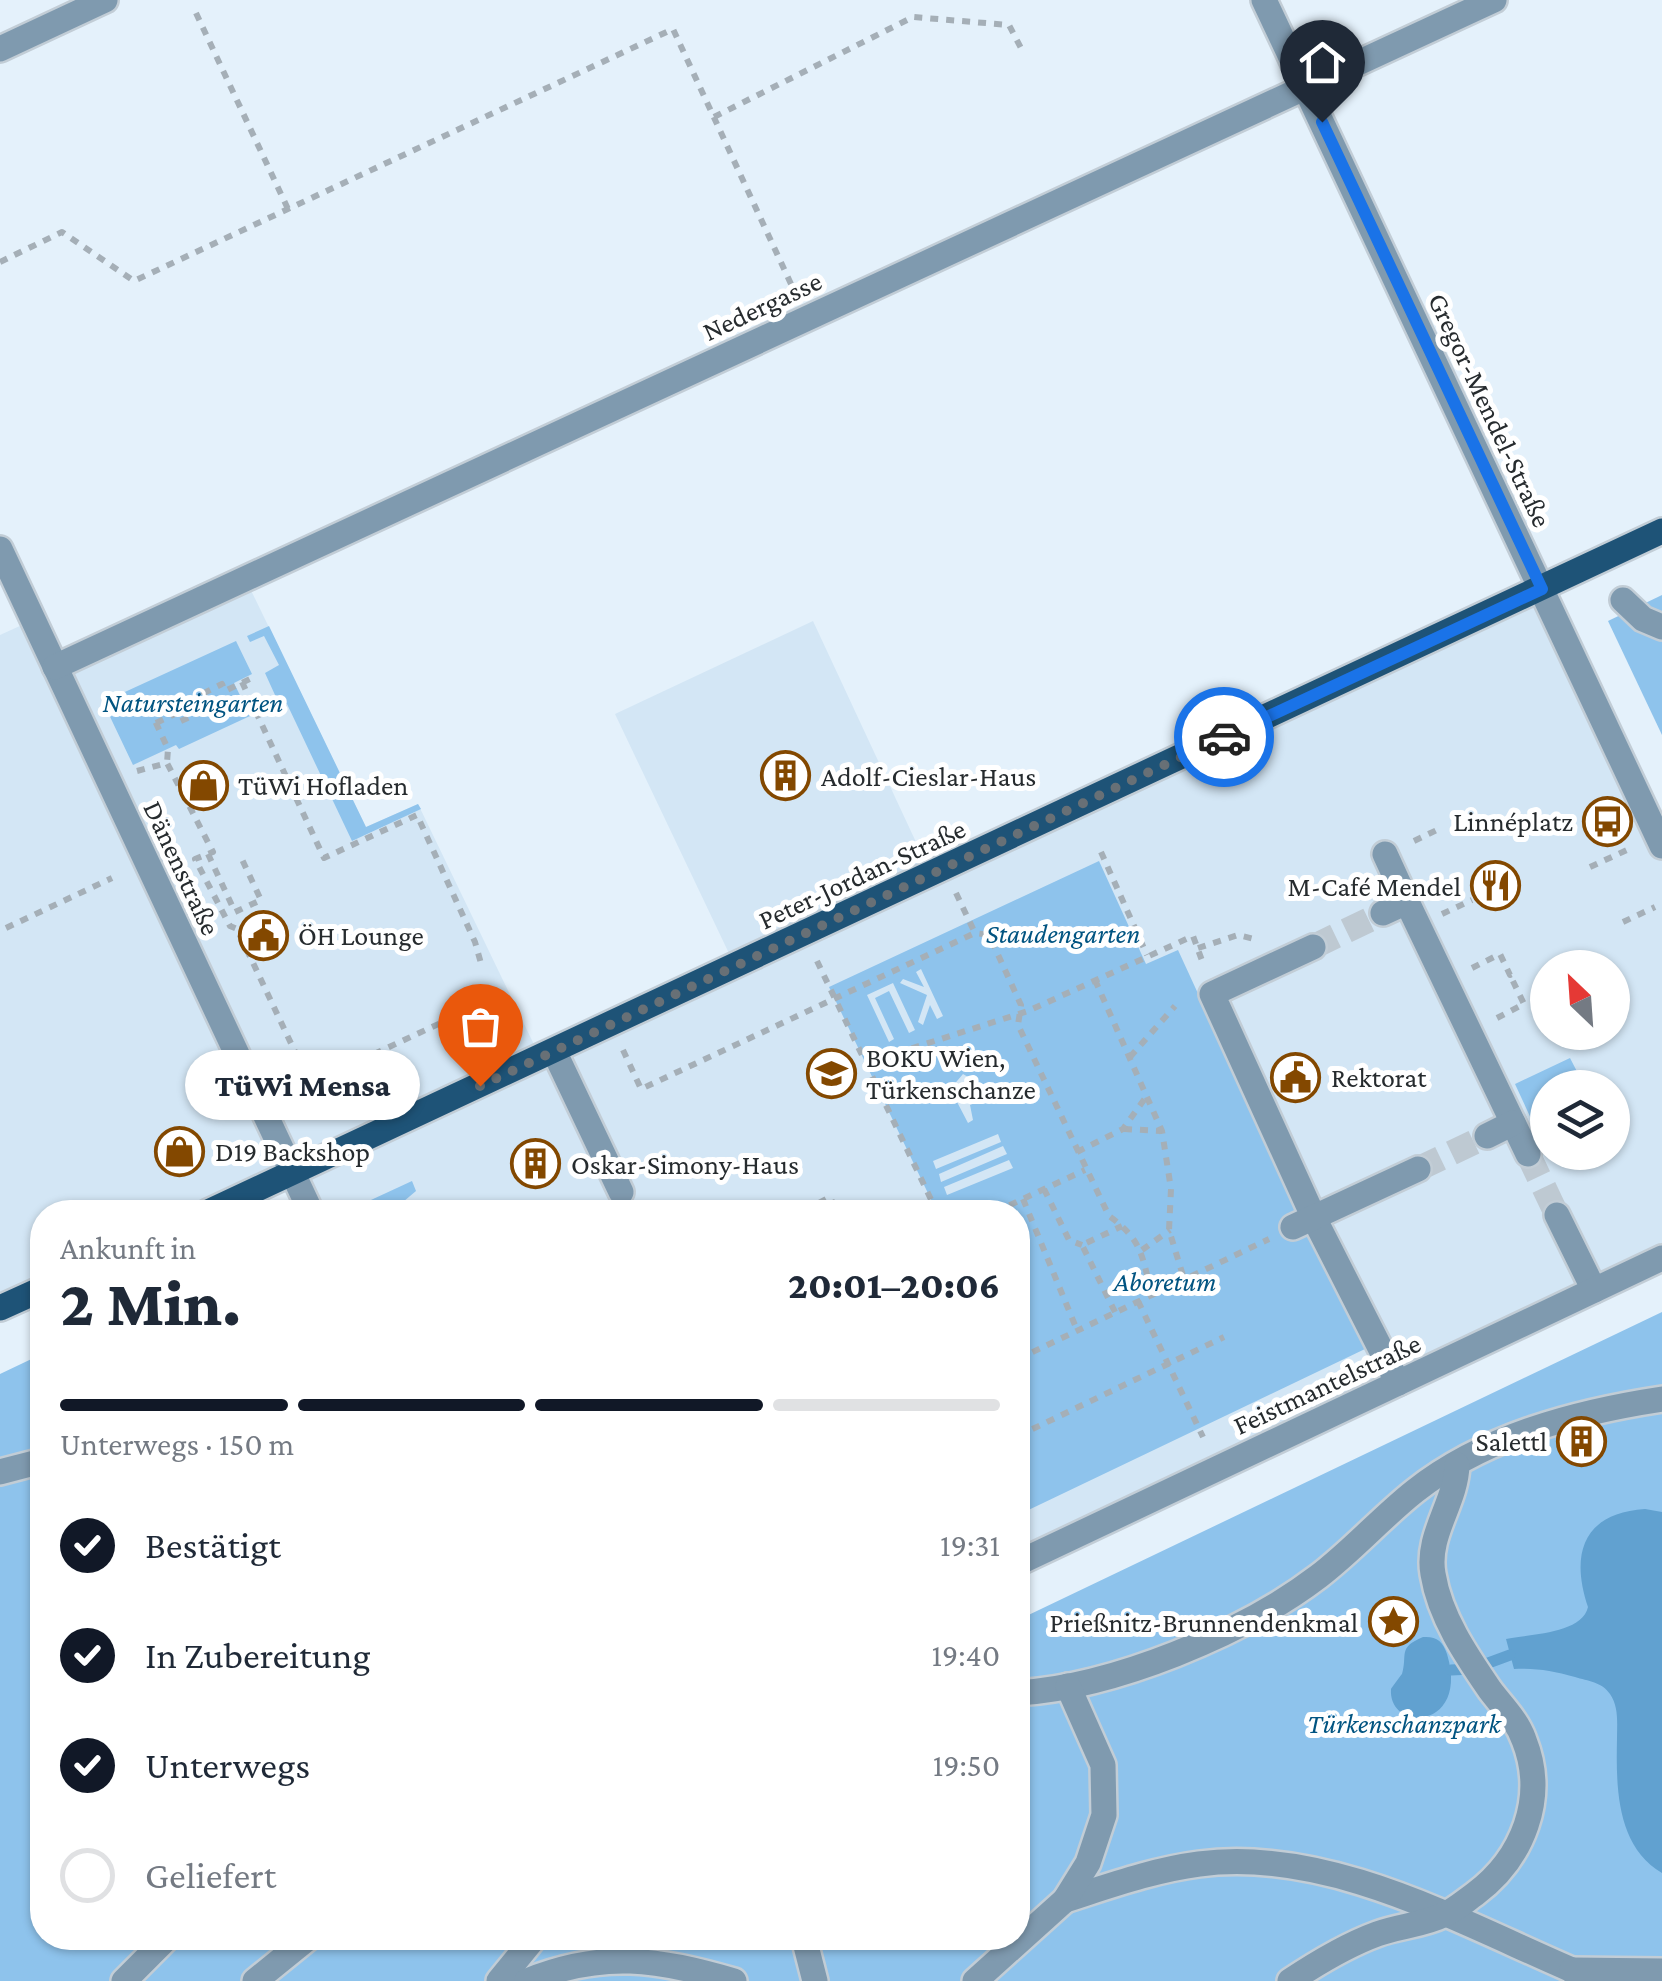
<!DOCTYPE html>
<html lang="de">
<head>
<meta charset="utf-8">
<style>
  body { margin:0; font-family:"Crimson Pro",serif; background:#f2f2f3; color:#1f2937; height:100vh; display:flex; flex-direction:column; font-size:38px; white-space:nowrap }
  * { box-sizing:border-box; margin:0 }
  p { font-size:32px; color:#747a83 }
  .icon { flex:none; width:55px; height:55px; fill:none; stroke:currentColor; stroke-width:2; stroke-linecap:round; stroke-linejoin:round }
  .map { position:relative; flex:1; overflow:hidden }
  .sheet { position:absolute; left:30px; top:1200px; width:1000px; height:750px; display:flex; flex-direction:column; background:#fff; border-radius:40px; box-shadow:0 2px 8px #0004 }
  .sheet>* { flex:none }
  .needle { width:65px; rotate:335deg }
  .buttons { position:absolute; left:1530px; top:950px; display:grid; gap:20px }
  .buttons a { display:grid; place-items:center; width:100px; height:100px; border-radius:50%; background:#fff; box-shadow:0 2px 8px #0004; font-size:50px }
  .pin { position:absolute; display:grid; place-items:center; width:85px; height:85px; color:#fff; margin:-102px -42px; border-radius:50% 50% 50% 0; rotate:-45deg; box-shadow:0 0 10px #0007 }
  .pin .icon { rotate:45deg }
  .courier { position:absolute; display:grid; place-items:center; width:100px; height:100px; margin:-50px; border:8px solid #1a73e8; border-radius:50%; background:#fff; color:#222; box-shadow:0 2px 12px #0007 }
  .bubble { position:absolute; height:70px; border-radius:35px; background:#fff; box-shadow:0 2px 8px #0004; font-size:32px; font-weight:800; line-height:70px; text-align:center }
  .overview em { font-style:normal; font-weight:800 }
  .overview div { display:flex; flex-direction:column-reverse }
  .overview { display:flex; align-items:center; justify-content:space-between; height:170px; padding:0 30px }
  h1 { font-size:65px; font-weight:800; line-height:75px }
  .bar { display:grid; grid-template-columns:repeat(4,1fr); gap:15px 10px; align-content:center; height:120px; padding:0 30px }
  .bar i { height:12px; border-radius:8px; background:#e0e1e3 }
  .bar .active { background:#111827 }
  .bar p { grid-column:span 4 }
  ol { padding:0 30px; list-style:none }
  li { display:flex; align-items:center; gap:30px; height:110px }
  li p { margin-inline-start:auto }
  li .icon { padding:10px; border-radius:50%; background:#111827; color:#fff; stroke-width:4 }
  li:last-child { color:#747a83 }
  li i { width:55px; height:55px; border:5px solid #e0e1e3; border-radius:50% }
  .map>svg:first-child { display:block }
</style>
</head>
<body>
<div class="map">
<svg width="1662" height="1981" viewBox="0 0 1662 1981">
  <rect width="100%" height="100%" fill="#e4f1fb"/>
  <path fill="#d3e6f5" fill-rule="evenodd" d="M245,578L366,827L418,804L540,1057L735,966L615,714L813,621L929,870L1542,589L1662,846V1258L1018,1564V1212H311L293,1174L209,1212H42V1291L0,1311V635L33,620L55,666ZM1548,968H1612V1032H1548ZM1548,1088H1612V1152H1548Z"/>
  <g fill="#8ec3ec" fill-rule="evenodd">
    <path d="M1662,595V735L1608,621Z"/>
    <path d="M269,626L366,827L418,804L421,809L352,841L287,704L280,706L265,673L279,665L264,636L250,642L247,636Z"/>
    <path d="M236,641L252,674L234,683L250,716L179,749L176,745L133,765L103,702Z"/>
    <path d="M1099,861L1146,964L1178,950L1291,1196L1365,1349L1018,1515V1212H937L829,987ZM921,969L943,1016L937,1019L930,1005L923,1025L918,1022L927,995L900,983L903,979L924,987L916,972ZM893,983L915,1030L909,1033L889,991L875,998L894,1039L889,1042L867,995ZM963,1074L968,1077L961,1092L976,1096L975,1103L970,1105L973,1120L968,1123L956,1100L950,1103L945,1100L946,1094ZM998,1134L1001,1142L936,1169L933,1161ZM1003,1146L1007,1154L941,1182L939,1174ZM1009,1160L1013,1168L947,1195L944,1187Z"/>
    <path d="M1570,1058L1585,1087L1548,1088L1547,1116L1533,1123L1515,1084Z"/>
    <path d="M412,1181L416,1191L391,1212H345Z"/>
    <path d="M1662,1312V1981H0V1374L42,1354V1938H1018V1620Z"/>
  </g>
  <g fill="#61a1d0">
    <path d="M1645,1509L1662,1512V1873C1616,1846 1616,1786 1617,1739C1617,1723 1619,1707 1610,1694C1602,1682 1588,1681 1575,1677C1553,1671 1537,1668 1514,1669L1506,1639C1529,1634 1582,1634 1588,1607C1570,1554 1583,1513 1645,1509Z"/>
    <path d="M1423,1637C1436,1636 1443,1641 1447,1654C1470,1730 1388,1733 1391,1689C1392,1687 1401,1675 1402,1674C1408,1654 1397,1648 1423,1637Z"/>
  </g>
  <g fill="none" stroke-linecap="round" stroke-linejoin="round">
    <path stroke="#61a1d0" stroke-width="11" d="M1451,1670L1472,1669L1510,1655"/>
    <g stroke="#bec9d2" stroke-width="25" stroke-dasharray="25 12" stroke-linecap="butt">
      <path d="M1313,947L1383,913"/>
      <path d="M1528,1154L1557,1215"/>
      <path d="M1418,1169L1487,1136"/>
    </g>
    <defs>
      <g id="minor">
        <path d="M1264,0L1662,846"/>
        <path d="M0,49L105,0"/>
        <path d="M0,549L311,1212"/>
        <path d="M1623,600L1643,619L1662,627"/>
        <path d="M55,667L1494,0"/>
        <path d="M1385,854L1407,902"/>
        <path d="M1383,913L1407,902L1528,1154"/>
        <path d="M1313,947L1212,994L1314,1218L1398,1383"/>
        <path d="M554,1051L621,1192"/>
        <path d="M1487,1136L1513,1123"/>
        <path d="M1557,1215L1594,1290"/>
        <path d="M1293,1227L1418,1169"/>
        <path d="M0,1472L42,1461"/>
        <path d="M1018,1563L1662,1258"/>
        <path d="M1018,1693C1113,1687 1243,1634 1319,1576C1353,1550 1382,1517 1415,1491C1485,1436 1576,1412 1662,1399"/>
        <path d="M1065,1900C1109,1886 1153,1870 1199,1864C1327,1847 1458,1921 1572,1970L1581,1981"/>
        <path d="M804,1938L815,1981"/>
        <path d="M1572,1970L1662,1971"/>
        <path d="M124,1981L167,1938"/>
        <path d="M255,1981L308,1938"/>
        <path d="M499,1981L534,1938"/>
        <path d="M527,1981C603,1950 658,1959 734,1981"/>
        <path d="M975,1981L1065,1900L1088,1863L1104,1815L1103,1765L1068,1686"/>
        <path d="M1290,1981C1317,1963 1347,1945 1377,1934C1398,1926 1423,1925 1443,1915C1454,1911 1465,1901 1475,1894C1523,1858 1547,1798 1524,1740C1517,1720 1502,1706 1490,1690C1466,1655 1440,1617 1433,1574C1426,1535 1456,1503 1457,1465"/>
      </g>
      <g id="major">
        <path d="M208,1212L1662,531"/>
        <path d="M0,1308L42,1289"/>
      </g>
    </defs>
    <use href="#minor" stroke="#c2cdd6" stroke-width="30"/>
    <use href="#major" stroke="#c2cdd6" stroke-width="30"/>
    <g stroke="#a5afb7" stroke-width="6" stroke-dasharray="8 8" stroke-linecap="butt">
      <path d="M196,13L288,209"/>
      <path d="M714,117L913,17L1009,25L1022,50"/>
      <path d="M0,262L62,232L134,281L673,29L791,284"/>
      <path d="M242,682L324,858L417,815L475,942L482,967"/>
      <path d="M149,708L168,749L167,763"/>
      <path d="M156,723L175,714L179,722L205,710L201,702L207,699L204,693L222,684L225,691L256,676"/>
      <path d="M137,771L167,763L213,852L195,859L230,926L237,929L306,1075L316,1081L331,1113"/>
      <path d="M1414,841L1439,829"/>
      <path d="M1101,852L1147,955"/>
      <path d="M208,854L235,912L261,900L240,855"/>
      <path d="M1590,867L1627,850"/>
      <path d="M956,893L975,933"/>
      <path d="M1442,914L1472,900"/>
      <path d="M1623,922L1655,907"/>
      <path d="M6,928L112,878"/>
      <path d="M1198,948L1238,935L1254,939"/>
      <path d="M817,961L937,1212"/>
      <path d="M1472,968L1500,954L1510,975L1516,972"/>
      <path d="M1095,980L1162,1131L1171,1189L1169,1230L1184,1279"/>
      <path d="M1497,1018L1524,1004L1510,975"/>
      <path d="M623,1050L641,1089L975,933L989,935L1021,1005L1018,1025L1109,1216C1143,1240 1142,1257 1152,1295"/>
      <path d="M1130,1057L1175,1006"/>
      <path d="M866,1063L1028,1011L1193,936L1204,966"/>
      <path d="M283,1080L302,1071L306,1075"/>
      <path d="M316,1081L490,1000"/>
      <path d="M1124,1129L1162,1131"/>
      <path d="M1077,1152L1123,1129L1146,1097"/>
      <path d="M1044,1189L1069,1240L1082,1245"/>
      <path d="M1023,1199L1077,1330"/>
      <path d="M819,1203L830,1197L837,1212"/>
      <path d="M995,1212L1085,1170"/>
      <path d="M1142,1250L1170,1230"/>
      <path d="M1138,1301L1203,1437"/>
      <path d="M1115,1312L1082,1245L1122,1226"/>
      <path d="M1018,1359L1269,1239"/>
      <path d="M1018,1436L1224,1337"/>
    </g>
    <use href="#minor" stroke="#7f9aaf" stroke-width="25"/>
    <use href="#major" stroke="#1e5377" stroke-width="25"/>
  </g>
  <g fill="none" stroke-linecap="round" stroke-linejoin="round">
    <path stroke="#687076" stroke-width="10" stroke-dasharray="0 18" d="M480,1086L1224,737"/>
    <path stroke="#1a73e8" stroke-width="12" d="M1224,737L1542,589L1322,122"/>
  </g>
  <defs>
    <symbol id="building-ring" viewBox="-11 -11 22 22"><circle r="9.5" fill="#fff" stroke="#834800" stroke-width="1.5"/><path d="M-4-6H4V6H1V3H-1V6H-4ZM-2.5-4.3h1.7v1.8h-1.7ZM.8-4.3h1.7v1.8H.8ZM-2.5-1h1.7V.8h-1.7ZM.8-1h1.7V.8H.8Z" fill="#834800"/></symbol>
    <symbol id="shop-ring" viewBox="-11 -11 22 22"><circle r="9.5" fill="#fff" stroke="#834800" stroke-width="1.5"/><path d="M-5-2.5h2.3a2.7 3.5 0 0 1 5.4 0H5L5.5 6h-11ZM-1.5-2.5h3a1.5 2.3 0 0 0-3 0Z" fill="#834800"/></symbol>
    <symbol id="bus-ring" viewBox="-11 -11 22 22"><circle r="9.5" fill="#fff" stroke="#834800" stroke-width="1.5"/><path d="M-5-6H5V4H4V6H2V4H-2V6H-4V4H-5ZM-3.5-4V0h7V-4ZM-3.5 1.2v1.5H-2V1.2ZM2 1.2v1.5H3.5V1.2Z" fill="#834800"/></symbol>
    <symbol id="restaurant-ring" viewBox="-11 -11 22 22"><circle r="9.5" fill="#fff" stroke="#834800" stroke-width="1.5"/><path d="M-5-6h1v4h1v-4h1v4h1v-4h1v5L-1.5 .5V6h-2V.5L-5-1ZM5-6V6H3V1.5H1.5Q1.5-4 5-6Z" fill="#834800"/></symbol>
    <symbol id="civic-ring" viewBox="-11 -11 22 22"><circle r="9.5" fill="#fff" stroke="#834800" stroke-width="1.5"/><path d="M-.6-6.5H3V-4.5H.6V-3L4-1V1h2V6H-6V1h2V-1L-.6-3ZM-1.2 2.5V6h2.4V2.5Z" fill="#834800"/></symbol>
    <symbol id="university-ring" viewBox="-11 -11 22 22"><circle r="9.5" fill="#fff" stroke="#834800" stroke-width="1.5"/><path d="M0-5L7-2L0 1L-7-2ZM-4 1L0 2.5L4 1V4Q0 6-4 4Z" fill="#834800"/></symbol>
    <symbol id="sight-ring" viewBox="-11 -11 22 22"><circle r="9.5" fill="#fff" stroke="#834800" stroke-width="1.5"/><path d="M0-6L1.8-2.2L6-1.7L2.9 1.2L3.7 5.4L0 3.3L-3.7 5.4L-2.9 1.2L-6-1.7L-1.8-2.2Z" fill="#834800"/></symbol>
  </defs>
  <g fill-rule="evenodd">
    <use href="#building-ring" x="758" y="748" width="55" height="55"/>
    <use href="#shop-ring" x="176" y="758" width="55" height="55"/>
    <use href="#bus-ring" x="1580" y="794" width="55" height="55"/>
    <use href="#restaurant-ring" x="1468" y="858" width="55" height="55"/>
    <use href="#civic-ring" x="236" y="908" width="55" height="55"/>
    <use href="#university-ring" x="804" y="1046" width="55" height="55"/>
    <use href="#civic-ring" x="1268" y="1050" width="55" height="55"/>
    <use href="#shop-ring" x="152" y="1124" width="55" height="55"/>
    <use href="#building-ring" x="508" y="1136" width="55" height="55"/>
    <use href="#building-ring" x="1554" y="1414" width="55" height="55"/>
    <use href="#sight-ring" x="1366" y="1594" width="55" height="55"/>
  </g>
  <g text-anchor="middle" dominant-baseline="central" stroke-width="10" stroke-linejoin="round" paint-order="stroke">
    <g font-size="28" fill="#262b2e" stroke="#fff">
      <text transform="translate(762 306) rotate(-25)">Nedergasse</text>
      <text transform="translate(1490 410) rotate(65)">Gregor-Mendel-Straße</text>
      <text transform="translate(182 868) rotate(65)">Dänenstraße</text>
      <text transform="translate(862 874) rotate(-25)">Peter-Jordan-Straße</text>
      <text transform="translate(1327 1384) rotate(-25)">Feistmantelstraße</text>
    </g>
    <g font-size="28" font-style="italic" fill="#015481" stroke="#fff">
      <text x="193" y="702">Natursteingarten</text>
      <text x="1063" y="933">Staudengarten</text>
      <text x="1165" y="1281">Aboretum</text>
      <text x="1404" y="1723">Türkenschanzpark</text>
    </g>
    <g font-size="28" fill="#262b2e" stroke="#fff" text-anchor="start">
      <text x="821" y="776">Adolf-Cieslar-Haus</text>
      <text x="238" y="785">TüWi Hofladen</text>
      <text x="1573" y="821" text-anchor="end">Linnéplatz</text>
      <text x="1461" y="886" text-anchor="end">M-Café Mendel</text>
      <text x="298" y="935">ÖH Lounge</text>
      <text x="866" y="1057">BOKU Wien,<tspan x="866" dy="32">Türkenschanze</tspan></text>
      <text x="1331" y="1077">Rektorat</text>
      <text x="215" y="1151">D19 Backshop</text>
      <text x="571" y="1164">Oskar-Simony-Haus</text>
      <text x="1547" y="1441" text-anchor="end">Salettl</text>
      <text x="1358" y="1622" text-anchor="end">Prießnitz-Brunnendenkmal</text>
    </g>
  </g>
</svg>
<div class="buttons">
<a><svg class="needle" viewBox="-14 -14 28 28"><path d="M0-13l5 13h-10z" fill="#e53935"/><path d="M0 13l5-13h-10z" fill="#747a83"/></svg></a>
<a><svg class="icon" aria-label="layers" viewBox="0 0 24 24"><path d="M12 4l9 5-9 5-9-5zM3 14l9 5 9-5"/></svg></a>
</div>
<div class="pin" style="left:480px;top:1086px;background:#ea580c"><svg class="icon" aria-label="bag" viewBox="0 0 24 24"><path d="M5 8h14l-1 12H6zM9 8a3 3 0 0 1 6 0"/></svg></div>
<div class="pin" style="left:1322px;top:122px;background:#1f2937"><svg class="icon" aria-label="home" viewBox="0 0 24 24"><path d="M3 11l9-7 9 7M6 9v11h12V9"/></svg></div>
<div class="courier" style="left:1224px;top:737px"><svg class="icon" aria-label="car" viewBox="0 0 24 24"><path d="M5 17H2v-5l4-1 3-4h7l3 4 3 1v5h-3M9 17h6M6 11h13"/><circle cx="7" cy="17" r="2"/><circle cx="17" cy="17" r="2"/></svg></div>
<div class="bubble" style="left:185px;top:1050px;width:235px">TüWi Mensa</div>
<section class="sheet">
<div class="overview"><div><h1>2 Min.</h1><p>Ankunft in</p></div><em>20:01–20:06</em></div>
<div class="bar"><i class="active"></i><i class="active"></i><i class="active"></i><i></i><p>Unterwegs · 150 m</p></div>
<ol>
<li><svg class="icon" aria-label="check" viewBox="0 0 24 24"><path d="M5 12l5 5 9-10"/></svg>Bestätigt<p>19:31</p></li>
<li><svg class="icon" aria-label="check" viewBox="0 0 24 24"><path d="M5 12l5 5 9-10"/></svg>In Zubereitung<p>19:40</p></li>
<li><svg class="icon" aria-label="check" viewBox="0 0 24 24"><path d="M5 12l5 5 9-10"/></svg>Unterwegs<p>19:50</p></li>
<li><i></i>Geliefert</li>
</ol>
</section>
</div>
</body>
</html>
